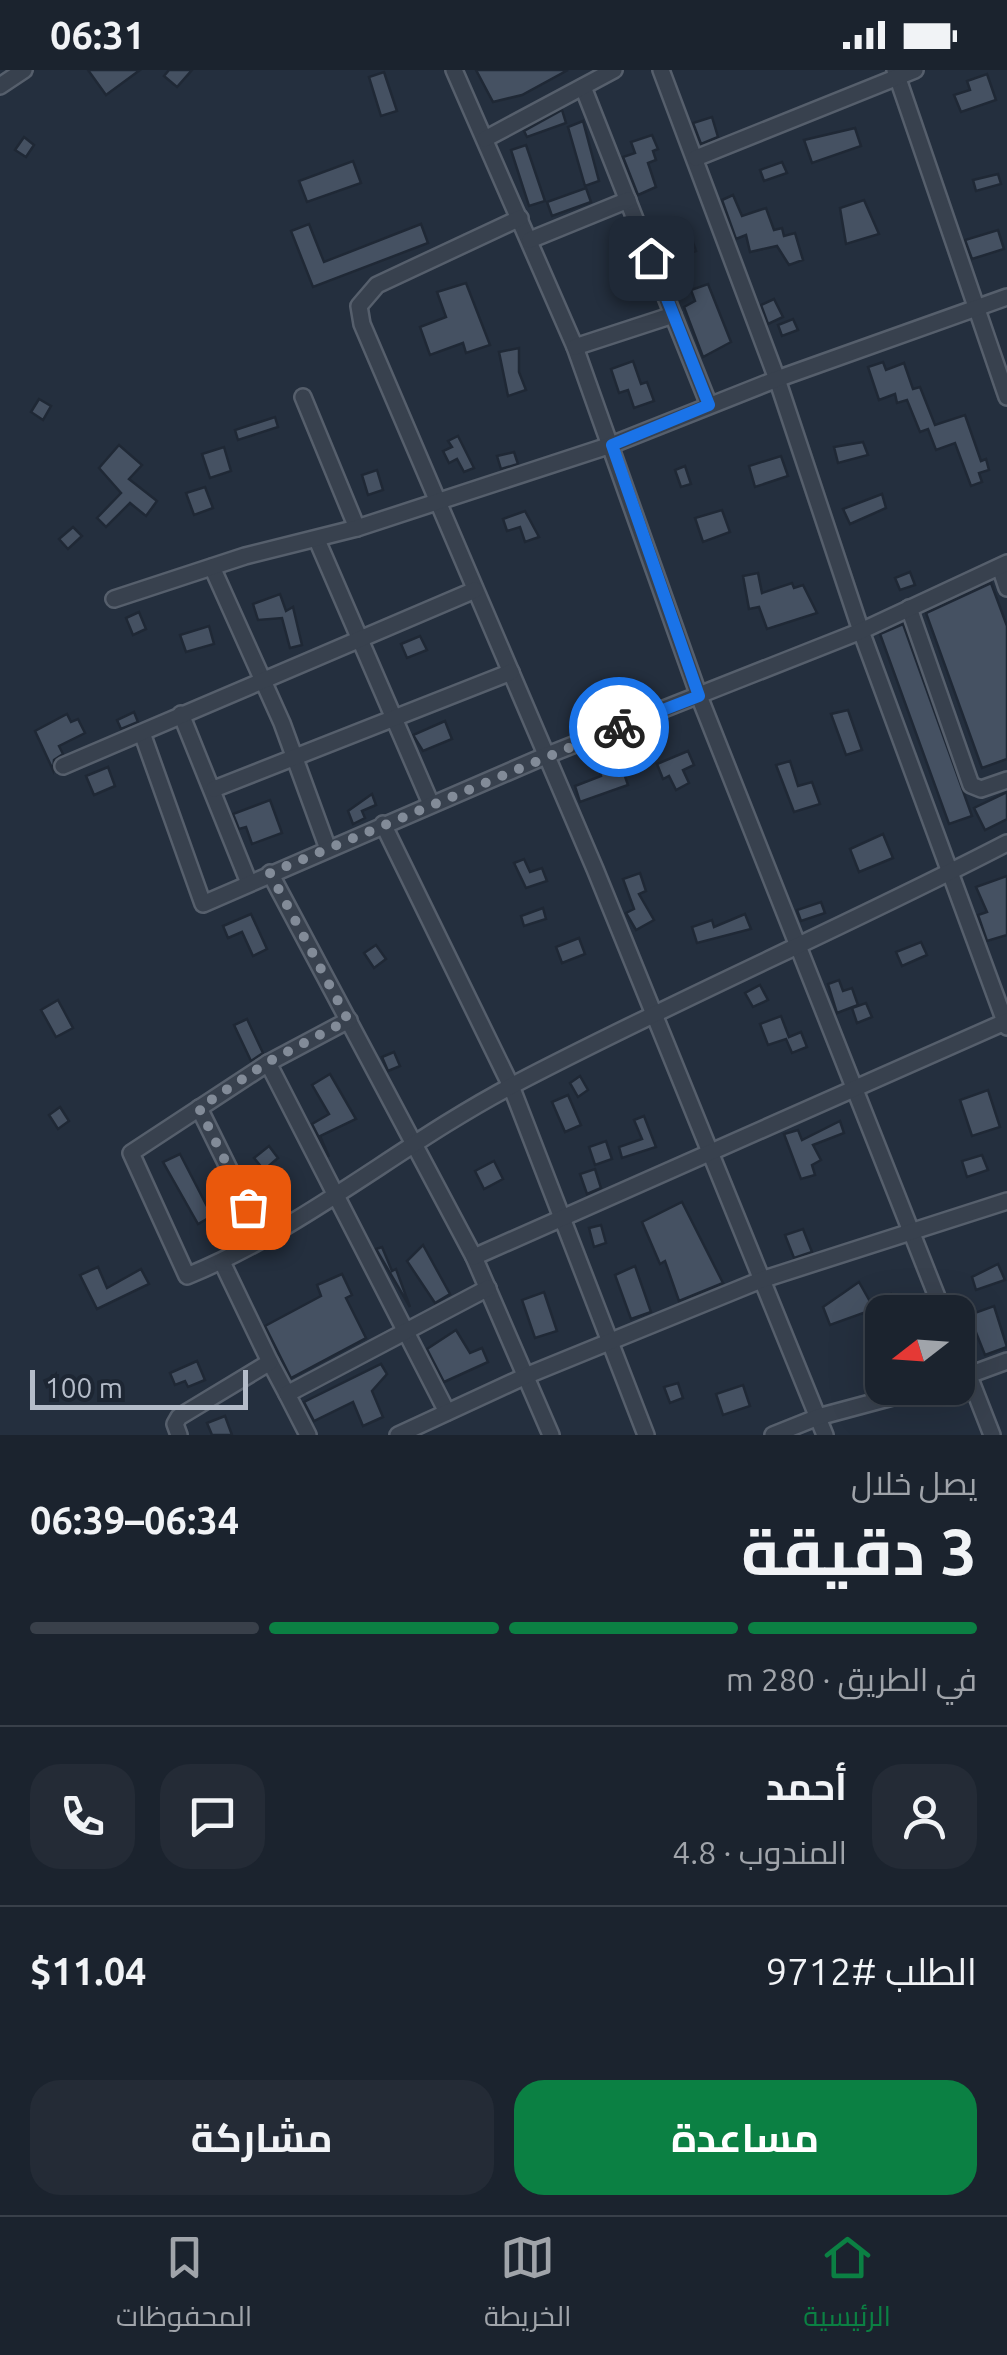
<!DOCTYPE html>
<html lang="ar">
<head>
<meta charset="utf-8">
<style>
  body { margin:0; font-family:Ubuntu,Cairo,sans-serif; background:#242b36; color:#f1f3f6; direction:rtl; height:100vh; display:flex; flex-direction:column; font-size:38px; white-space:nowrap }
  * { box-sizing:border-box; margin:0 }
  p { font-size:32px; color:#a0a4aa }
  .icon { flex:none; width:55px; height:55px; fill:none; stroke:currentColor; stroke-width:2; stroke-linecap:round; stroke-linejoin:round }
  .map { position:relative; height:1365px; overflow:hidden; direction:ltr }
  .drawer { display:flex; flex-direction:column; background:#1b232e; flex:1 }
  .drawer>* { flex:none }
  .needle { width:65px; rotate:253deg }
  .tools { position:absolute; left:865px; top:1225px; display:grid; gap:20px }
  .tools a { display:grid; place-items:center; width:110px; height:110px; border-radius:20px; background:#1b232e; box-shadow:0 10px 40px #0002,0 0 0 2px #39404a; font-size:50px }
  .scale { position:absolute; left:30px; bottom:25px; width:218px; box-sizing:border-box; padding-left:10px; border:5px solid #b4bcc9; border-top:0; font-size:28px; line-height:35px; white-space:nowrap; color:#b4bcc9; -webkit-text-stroke:8px #1d2633; paint-order:stroke }
  .pin { position:absolute; display:grid; place-items:center; width:85px; height:85px; color:#fff; margin:-42px; border-radius:20px; box-shadow:0 5px 15px #0006 }
  .courier { position:absolute; display:grid; place-items:center; width:100px; height:100px; margin:-50px; border:8px solid #1a73e8; border-radius:50%; background:#fff; color:#222; box-shadow:0 2px 12px #0007 }
  .overview em { font-style:normal; font-weight:700 }
  .overview div { display:flex; flex-direction:column-reverse }
  .overview { display:flex; align-items:center; justify-content:space-between; height:170px; padding:0 30px }
  h1 { font-size:65px; font-weight:700; line-height:75px }
  .bar { display:grid; grid-template-columns:repeat(4,1fr); gap:15px 10px; align-content:center; height:120px; padding:0 30px }
  .bar i { height:12px; border-radius:8px; background:#39404a }
  .bar .active { background:#0b8043 }
  .bar p { grid-column:span 4 }
  .line { display:flex; align-items:center; gap:25px; padding:0 30px; border-top:2px solid #39404a }
  .line div { flex:1 }
  .round { display:grid; place-items:center; flex:none; width:105px; height:105px; border-radius:30px; background:#242b36 }
  .primary-button { display:flex; gap:20px; margin-top:auto; padding:20px 30px }
  .primary-button a { flex:1; height:115px; border-radius:30px; background:#0b8043; color:#fff; font-size:40px; font-weight:700; line-height:115px; text-align:center }
  .primary-button a+a { background:#242b36; color:#f1f3f6 }
  .status { display:flex; justify-content:space-between; align-items:center; height:70px; padding:0 50px; background:#1b232e; direction:ltr }
  .status svg { height:28px; fill:currentColor }
  .dock { display:flex; justify-content:space-around; align-items:center; height:140px; border-top:2px solid #39404a; background:#1b232e; font-size:28px; color:#a0a4aa }
  .dock a { display:grid; justify-items:center; gap:5px }
  .dock .active { color:#0b8043 }
  .map>svg:first-child { display:block }
</style>
</head>
<body>
<div class="status"><b>06:31</b><svg viewBox="0 0 49 12"><path d="M0 12V9h3v3zM5 12V6h3v6zM10 12V3h3v9zM15 12V0h3v12zM26 1h20v11H26zM47 4h2v5h-2z"/></svg></div>
<div class="map">
<svg width="1007" height="1365" viewBox="0 0 1007 1365">
  <rect width="100%" height="100%" fill="#242f3e"/>
  <g fill="#455162" stroke="#1f2835" stroke-width="2.5">
    <path d="M88,0H140L106,25Z"/>
    <path d="M169,0H192L177,17L164,6Z"/>
    <path d="M476,0H568L522,25L493,32Z"/>
    <path d="M384,2L397,41L381,46L369,7Z"/>
    <path d="M987,4L996,30L961,42L954,25L970,20L967,11Z"/>
    <path d="M562,40L566,53L527,67L524,61Z"/>
    <path d="M712,47L718,67L701,74L693,53Z"/>
    <path d="M583,51L599,111L585,116L568,57Z"/>
    <path d="M855,58L861,76L812,93L804,70Z"/>
    <path d="M652,65L658,79L653,81L656,90L648,93L656,117L638,125L623,87L635,83L631,72Z"/>
    <path d="M24,67L34,75L26,87L15,80Z"/>
    <path d="M526,75L545,131L529,136L511,80Z"/>
    <path d="M353,91L361,113L307,132L299,111Z"/>
    <path d="M782,92L787,103L764,111L760,100Z"/>
    <path d="M998,104L1001,114L976,121L973,110Z"/>
    <path d="M586,118L591,132L552,146L547,132Z"/>
    <path d="M733,125L742,146L766,138L774,160L782,158L784,166L795,163L803,190L789,195L777,176L750,182L746,165L736,169L722,130Z"/>
    <path d="M864,130L879,164L846,174L840,138Z"/>
    <path d="M309,154L324,192L421,154L428,173L313,217L291,161Z"/>
    <path d="M998,160L1004,179L972,189L965,170Z"/>
    <path d="M692,170L696,181L679,187L675,177Z"/>
    <path d="M674,188L680,209L672,212L664,192Z"/>
    <path d="M466,213L490,275L466,283L463,273L430,285L420,257L446,247L437,222Z"/>
    <path d="M708,214L731,272L703,287L684,237L695,231L691,220Z"/>
    <path d="M774,229L783,247L768,254L761,235Z"/>
    <path d="M793,249L798,260L782,266L778,255Z"/>
    <path d="M519,278V302L526,320L508,326L499,282Z"/>
    <path d="M633,291L641,314L647,312L654,331L634,338L628,320L619,323L611,299Z"/>
    <path d="M883,292L886,300L904,293L913,319L920,317L935,355L965,345L981,391L986,389L989,400L979,403L982,412L971,416L955,373L936,380L928,359L920,362L907,330L897,333L895,324L879,330L868,297Z"/>
    <path d="M39,329L51,336L43,350L31,342Z"/>
    <path d="M275,347L278,357L238,370L235,360Z"/>
    <path d="M458,366L474,398L464,402L457,389L449,393L443,381L452,377L448,371Z"/>
    <path d="M863,372L868,385L838,393L834,377Z"/>
    <path d="M119,375L142,395L129,409L157,431L146,446L130,433L106,457L97,448L121,423L99,398Z"/>
    <path d="M224,377L231,401L210,408L202,384Z"/>
    <path d="M514,382L518,394L501,399L497,386Z"/>
    <path d="M781,386L788,406L755,417L749,396Z"/>
    <path d="M685,396L691,414L681,417L675,400Z"/>
    <path d="M377,400L383,420L368,425L362,405Z"/>
    <path d="M205,417L213,438L194,445L186,423Z"/>
    <path d="M882,424L886,438L850,454L843,439Z"/>
    <path d="M722,440L730,462L703,472L695,448Z"/>
    <path d="M525,441L539,467L525,472L520,457L507,461L503,449Z"/>
    <path d="M73,457L82,466L68,479L59,469Z"/>
    <path d="M910,502L915,515L900,520L895,508Z"/>
    <path d="M758,503L762,523L792,513L794,518L803,515L817,543L767,559L759,537L749,539L743,506Z"/>
    <path d="M991,513L1007,556V689L982,698L926,543Z"/>
    <path d="M280,524L286,541L293,537L302,575L290,578L282,548L258,550L253,534Z"/>
    <path d="M139,542L146,559L133,565L126,548Z"/>
    <path d="M903,554L972,746L949,754L880,564Z"/>
    <path d="M209,556L214,574L186,582L180,565Z"/>
    <path d="M420,566L427,580L407,588L401,574Z"/>
    <path d="M848,640L862,680L846,685L831,644Z"/>
    <path d="M134,642L138,652L121,659L117,650Z"/>
    <path d="M67,644L71,652L78,649L85,663L59,676L63,684L54,690L53,700L35,661Z"/>
    <path d="M445,651L452,669L423,681L413,665Z"/>
    <path d="M688,681L694,695L683,700L689,713L676,720L669,706L663,709L657,694Z"/>
    <path d="M618,686L628,715L580,732L575,716L601,706L597,693Z"/>
    <path d="M790,691L798,716L812,712L820,734L794,742L776,695Z"/>
    <path d="M108,697L115,716L94,725L86,706Z"/>
    <path d="M1007,722V749L985,760L974,738Z"/>
    <path d="M372,724L376,735L362,741L365,748L353,754L348,741Z"/>
    <path d="M270,730L282,763L252,774L246,757L239,759L233,744Z"/>
    <path d="M883,764L893,788L859,802L850,779Z"/>
    <path d="M524,789L530,802L542,798L547,811L526,818L514,793Z"/>
    <path d="M640,803L646,821L639,824L654,850L636,860L626,843L634,839L623,809Z"/>
    <path d="M1007,806V865L987,871L978,845L987,842L976,817Z"/>
    <path d="M821,832L825,843L801,851L797,840Z"/>
    <path d="M543,838L546,849L524,856L521,846Z"/>
    <path d="M251,844L267,879L253,886L242,862L228,868L223,856Z"/>
    <path d="M745,844L751,859L697,873L692,857L712,850L714,857Z"/>
    <path d="M579,868L585,884L562,893L556,877Z"/>
    <path d="M921,872L927,885L902,896L896,882Z"/>
    <path d="M376,875L386,889L374,898L364,883Z"/>
    <path d="M839,910L843,921L852,918L858,935L837,943L828,914Z"/>
    <path d="M760,915L768,930L753,937L745,923Z"/>
    <path d="M58,930L73,958L56,967L41,940Z"/>
    <path d="M866,933L872,947L857,953L852,938Z"/>
    <path d="M781,946L789,967L801,962L807,977L792,983L786,969L768,975L760,954Z"/>
    <path d="M247,949L263,983L251,991L234,955Z"/>
    <path d="M394,982L400,996L388,1001L382,987Z"/>
    <path d="M330,1004L356,1049L320,1066L329,1087L312,1054L329,1044L312,1015Z"/>
    <path d="M580,1006L588,1020L578,1027L570,1013Z"/>
    <path d="M988,1020L1000,1057L972,1066L960,1030Z"/>
    <path d="M568,1025L581,1055L565,1062L552,1032Z"/>
    <path d="M60,1037L69,1051L58,1059L49,1045Z"/>
    <path d="M644,1046L656,1077L622,1088L619,1077L642,1069L634,1050Z"/>
    <path d="M840,1051L844,1063L813,1075L821,1090L812,1095L815,1105L801,1109L784,1064L798,1060L802,1070Z"/>
    <path d="M606,1071L612,1089L595,1095L589,1077Z"/>
    <path d="M269,1076L278,1088L264,1100L254,1088Z"/>
    <path d="M180,1084L212,1146L198,1154L163,1092Z"/>
    <path d="M982,1085L988,1100L967,1107L962,1091Z"/>
    <path d="M494,1091L503,1109L484,1119L475,1101Z"/>
    <path d="M595,1099L601,1118L587,1124L580,1104Z"/>
    <path d="M682,1132L723,1213L679,1231L665,1191L660,1194L642,1152Z"/>
    <path d="M601,1155L606,1173L594,1177L589,1158Z"/>
    <path d="M803,1159L812,1182L794,1188L785,1165Z"/>
    <path d="M423,1175L450,1224L435,1233L407,1191Z"/>
    <path d="M382,1177L392,1201L396,1199L410,1237L376,1179Z"/>
    <path d="M998,1194L1005,1210L976,1220L972,1207Z"/>
    <path d="M635,1196L651,1242L631,1249L615,1205Z"/>
    <path d="M98,1197L107,1218L141,1199L149,1214L97,1239L80,1205Z"/>
    <path d="M342,1204L352,1225L346,1228L366,1268L291,1308L265,1256L321,1226L317,1215Z"/>
    <path d="M859,1212L872,1235L891,1224L901,1242H882V1252L871,1258L863,1243L830,1255L823,1237Z"/>
    <path d="M544,1222L557,1261L535,1268L522,1230Z"/>
    <path d="M994,1236L1007,1277L985,1285L969,1245Z"/>
    <path d="M456,1260L470,1283L482,1278L488,1292L444,1312L427,1279Z"/>
    <path d="M197,1291L205,1310L188,1317L185,1311L175,1315L170,1303Z"/>
    <path d="M381,1294L387,1304L372,1321L383,1347L363,1356L353,1332L314,1351L304,1332Z"/>
    <path d="M678,1313L683,1328L670,1333L664,1317Z"/>
    <path d="M743,1315L750,1336L723,1345L716,1324Z"/>
    <path d="M225,1346L232,1365H212L207,1353Z"/>
  </g>
  <g fill="none" stroke-linecap="round" stroke-linejoin="round">
    <defs>
      <g id="minor">
        <path d="M454,0L575,277L699,626L943,1242"/>
        <path d="M661,0L777,309L861,561L1007,957"/>
        <path d="M895,0L1007,327"/>
        <path d="M0,16L24,0"/>
        <path d="M583,17L673,245"/>
        <path d="M485,69L614,0"/>
        <path d="M696,88L915,0"/>
        <path d="M520,148L377,215L359,236L362,254L595,799L825,1365"/>
        <path d="M530,170L628,130"/>
        <path d="M575,277L673,245L709,335"/>
        <path d="M303,327L357,458"/>
        <path d="M317,470L431,734"/>
        <path d="M212,497L282,653L328,779"/>
        <path d="M1000,497L1007,518"/>
        <path d="M114,529L245,486L357,458L611,375L777,309L1007,227"/>
        <path d="M909,538L971,715L981,719L1007,710"/>
        <path d="M181,644L249,813"/>
        <path d="M142,663L203,834L545,686L861,561L1007,493"/>
        <path d="M63,696L475,520"/>
        <path d="M214,719L511,602"/>
        <path d="M383,754L511,1016L646,1365"/>
        <path d="M270,803L474,1187L551,1365"/>
        <path d="M349,950L268,993L131,1083L187,1206C305,1158 402,1073 515,1014C677,929 845,857 1007,773"/>
        <path d="M268,993L447,1342"/>
        <path d="M199,1038L264,1170"/>
        <path d="M474,1187L1007,951"/>
        <path d="M958,1278L992,1365"/>
        <path d="M270,1292L287,1324"/>
        <path d="M958,1309L1007,1291"/>
        <path d="M179,1365L175,1354L179,1347L270,1292L222,1192"/>
        <path d="M308,1365L287,1324L488,1218"/>
        <path d="M398,1365L528,1305L761,1210L1007,1131"/>
        <path d="M773,1365L818,1347L926,1318"/>
      </g>
    </defs>
    <use href="#minor" stroke="#565f6c" stroke-width="20"/>
    <use href="#minor" stroke="#38414e" stroke-width="15"/>
  </g>
  <g fill="none" stroke-linecap="round" stroke-linejoin="round">
    <path stroke="#828b98" stroke-width="10" stroke-dasharray="0 18" d="M248,1137L199,1038L268,992L348,950L270,803L619,657"/>
    <path stroke="#1a73e8" stroke-width="12" d="M619,657L699,626L612,375L709,335L651,188"/>
  </g>
</svg>
<div class="tools">
<a><svg class="needle" viewBox="-14 -14 28 28"><path d="M0-13l5 13h-10z" fill="#e53935"/><path d="M0 13l5-13h-10z" fill="#a0a4aa"/></svg></a>
</div>
<div class="scale">100 m</div>
<div class="pin" style="left:248px;top:1137px;background:#ea580c"><svg class="icon" aria-label="bag" viewBox="0 0 24 24"><path d="M5 8h14l-1 12H6zM9 8a3 3 0 0 1 6 0"/></svg></div>
<div class="pin" style="left:651px;top:188px;background:#1f2937"><svg class="icon" aria-label="home" viewBox="0 0 24 24"><path d="M3 11l9-7 9 7M6 9v11h12V9"/></svg></div>
<div class="courier" style="left:619px;top:657px"><svg class="icon" aria-label="bike" viewBox="0 0 24 24"><circle cx="6" cy="16" r="4"/><circle cx="18" cy="16" r="4"/><path d="M6 16l4-8h5l3 8M10 8l3 8H6M13 5h3"/></svg></div>
</div>
<section class="drawer">
<div class="overview"><div><h1>3 دقيقة</h1><p>يصل خلال</p></div><em>06:34–06:39</em></div>
<div class="bar"><i class="active"></i><i class="active"></i><i class="active"></i><i></i><p>في الطريق · 280 m</p></div>
<div class="line" style="height:180px"><a class="round"><svg class="icon" aria-label="person" viewBox="0 0 24 24"><circle cx="12" cy="8" r="4"/><path d="M4 21q1-7 8-7t8 7"/></svg></a><div><b>أحمد</b><p>المندوب · 4.8</p></div><a class="round"><svg class="icon" aria-label="chat" viewBox="0 0 24 24"><path d="M4 5h16v11H9l-5 4z"/></svg></a><a class="round"><svg class="icon" aria-label="phone" viewBox="0 0 24 24"><path d="M5 4h4l2 5-3 2q2 4 5 5l2-3 5 2v4C11 20 4 13 5 4z"/></svg></a></div>
<div class="line" style="height:130px"><div>الطلب #9712</div><b>$11.04</b></div>
<div class="primary-button"><a>مساعدة</a><a>مشاركة</a></div>
</section>
<nav class="dock">
<a class="active"><svg class="icon" aria-label="home" viewBox="0 0 24 24"><path d="M3 11l9-7 9 7M6 9v11h12V9"/></svg>الرئيسية</a>
<a><svg class="icon" aria-label="map" viewBox="0 0 24 24"><path d="M3 6l6-2 6 2 6-2v14l-6 2-6-2-6 2zM9 4v14M15 6v14"/></svg>الخريطة</a>
<a><svg class="icon" aria-label="saved" viewBox="0 0 24 24"><path d="M7 4h10v16l-5-4-5 4z"/></svg>المحفوظات</a>
</nav>
</body>
</html>
